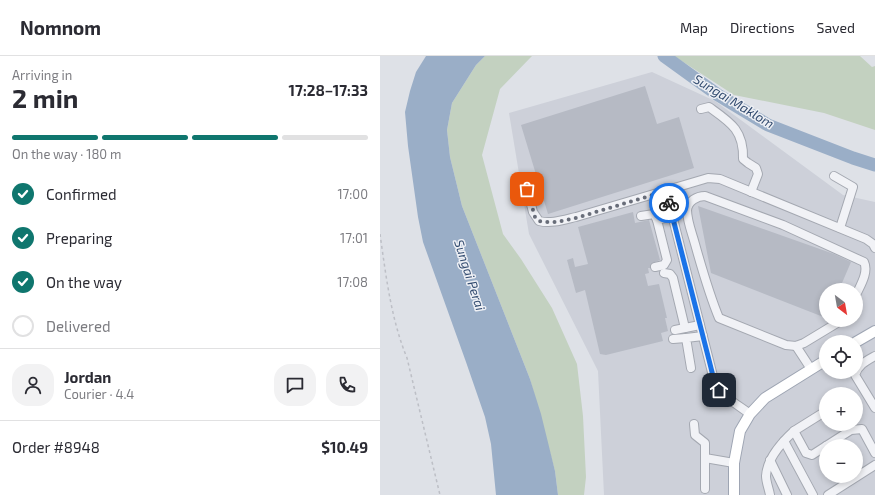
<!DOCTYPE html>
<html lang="en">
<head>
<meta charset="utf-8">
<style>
  body { margin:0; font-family:"Exo 2",sans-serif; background:#f2f2f3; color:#2b2b33; height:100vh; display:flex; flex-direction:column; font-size:15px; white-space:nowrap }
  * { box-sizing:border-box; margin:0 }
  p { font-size:13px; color:#7c7c81 }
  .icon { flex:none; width:22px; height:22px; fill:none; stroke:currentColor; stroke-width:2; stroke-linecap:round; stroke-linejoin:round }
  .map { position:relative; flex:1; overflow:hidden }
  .side { display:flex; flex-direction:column; background:#fff; width:380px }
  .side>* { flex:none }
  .needle { width:26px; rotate:149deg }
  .tools { position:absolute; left:439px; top:227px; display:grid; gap:8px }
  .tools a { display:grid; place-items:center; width:44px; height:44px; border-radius:50%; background:#fff; box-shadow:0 2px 6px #0003; font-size:20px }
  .pin { position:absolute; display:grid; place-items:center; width:34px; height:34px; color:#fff; margin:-17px; border-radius:8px; box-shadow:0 2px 6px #0006 }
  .courier { position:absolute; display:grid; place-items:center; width:40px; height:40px; margin:-20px; border:3px solid #1a73e8; border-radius:50%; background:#fff; color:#222; box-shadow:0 1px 5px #0007 }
  .overview em { font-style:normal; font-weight:700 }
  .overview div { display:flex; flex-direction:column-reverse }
  .overview { display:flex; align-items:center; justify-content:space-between; height:68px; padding:0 12px }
  h1 { font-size:26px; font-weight:700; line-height:30px }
  .bar { display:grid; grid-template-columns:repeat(4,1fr); gap:6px 4px; align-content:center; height:48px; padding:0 12px }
  .bar i { height:5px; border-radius:3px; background:#e1e1e2 }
  .bar .active { background:#0f766e }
  .bar p { grid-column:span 4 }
  .line { display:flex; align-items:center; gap:10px; padding:0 12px; border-top:1px solid #e1e1e2 }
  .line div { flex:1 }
  .round { display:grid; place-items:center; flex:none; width:42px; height:42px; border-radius:16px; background:#f2f2f3 }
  ol { padding:0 12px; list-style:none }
  li { display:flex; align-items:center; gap:12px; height:44px }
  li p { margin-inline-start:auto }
  li .icon { padding:4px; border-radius:50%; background:#0f766e; color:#fff; stroke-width:4 }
  li:last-child { color:#7c7c81 }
  li i { width:22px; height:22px; border:2px solid #e1e1e2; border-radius:50% }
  header { display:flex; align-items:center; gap:24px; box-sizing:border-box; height:56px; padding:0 20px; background:#fff; border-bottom:1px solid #e1e1e2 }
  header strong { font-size:19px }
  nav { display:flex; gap:22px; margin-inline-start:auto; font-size:14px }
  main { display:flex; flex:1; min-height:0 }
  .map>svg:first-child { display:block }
</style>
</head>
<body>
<header>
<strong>Nomnom</strong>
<nav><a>Map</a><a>Directions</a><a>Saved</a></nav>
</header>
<main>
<section class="side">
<div class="overview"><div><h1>2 min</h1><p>Arriving in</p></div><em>17:28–17:33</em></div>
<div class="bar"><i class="active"></i><i class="active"></i><i class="active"></i><i></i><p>On the way · 180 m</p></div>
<ol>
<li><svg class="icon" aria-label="check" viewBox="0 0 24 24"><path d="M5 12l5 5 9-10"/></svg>Confirmed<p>17:00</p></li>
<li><svg class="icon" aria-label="check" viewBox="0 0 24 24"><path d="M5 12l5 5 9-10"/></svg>Preparing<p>17:01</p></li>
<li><svg class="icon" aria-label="check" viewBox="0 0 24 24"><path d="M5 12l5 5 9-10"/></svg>On the way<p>17:08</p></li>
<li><i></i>Delivered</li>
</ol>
<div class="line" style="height:72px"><a class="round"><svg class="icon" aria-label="person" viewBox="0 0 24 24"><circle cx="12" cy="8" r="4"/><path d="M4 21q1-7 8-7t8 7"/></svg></a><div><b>Jordan</b><p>Courier · 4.4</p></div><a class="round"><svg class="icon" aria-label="chat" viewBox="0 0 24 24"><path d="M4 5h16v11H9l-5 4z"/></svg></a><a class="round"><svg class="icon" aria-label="phone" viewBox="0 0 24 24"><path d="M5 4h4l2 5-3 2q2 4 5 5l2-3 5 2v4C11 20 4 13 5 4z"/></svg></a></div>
<div class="line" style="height:52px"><div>Order #8948</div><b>$10.49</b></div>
</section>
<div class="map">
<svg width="495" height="439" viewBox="0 0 495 439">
  <rect width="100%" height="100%" fill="#dee1e7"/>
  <path fill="#cdd0d9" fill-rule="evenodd" d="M272,16L335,45L463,139L495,146V439H224L218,315L149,178L129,57ZM446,234H476V264H446ZM446,286H476V316H446ZM446,338H476V368H446ZM446,390H476V420H446Z"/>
  <g fill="#c3d1c0">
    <path d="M105,0H152L120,33L102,99L123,178L141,203L172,252L197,308L203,360L206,421L204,439H178L175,415L150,323L82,150L70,101L67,74L72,47L96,9Z"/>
    <path d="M294,0H480L492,11L495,10V74L444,57L354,39Z"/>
  </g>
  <path fill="#9aaec7" d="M46,0H105L96,9L72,47L67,74L70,101L82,150L150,323L161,358L175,415L178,439H116L111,388L105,361L86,306L43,186L38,161L28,90L25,56L30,35L36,16Z"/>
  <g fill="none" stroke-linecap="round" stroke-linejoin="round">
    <path stroke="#9aaec7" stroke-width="13" d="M284,0L338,39L388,69L473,102L495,109"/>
  </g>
  <g fill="#b6bac4">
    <path d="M265,30L277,68L299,61L314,112L168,158L141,69Z"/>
    <path d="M318,150L454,198L471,206L459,234H446V262L331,217Z"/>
    <path d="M253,156L255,167L269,164L280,204L272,207L270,212H268L269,217L265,218L268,230L279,228L287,262H285L288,275L281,277L283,285L226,299L220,298L205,234L196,237L187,204L193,202L195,211L208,208L198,171Z"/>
  </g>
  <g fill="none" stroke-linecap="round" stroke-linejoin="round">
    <defs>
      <g id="minor">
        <path d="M321,53L329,51C350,66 364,74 363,103L368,107L376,112L378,118L371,136"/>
        <path d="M454,120L473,131L460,172"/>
        <path d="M147,133L153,156L159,165C171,168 183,164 196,161L328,122L340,123L486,183L493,188L495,192"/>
        <path d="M286,135L335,328C343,341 358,349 370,358"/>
        <path d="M261,160L274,158L277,164"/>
        <path d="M275,211L284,209L287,204L277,164L293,160"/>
        <path d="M284,217L290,218L293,222L305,272L320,269"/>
        <path d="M462,264L424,287L416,290L406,289L339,262C329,238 322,213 315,188C312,177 307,165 307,154C308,145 317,140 325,140L403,169L484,206C489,216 480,230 476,239"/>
        <path d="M295,274L305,272"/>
        <path d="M293,283L306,282"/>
        <path d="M416,290L431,313"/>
        <path d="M495,300C486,305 478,309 475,319L495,352"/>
        <path d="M311,312L306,282L323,280"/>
        <path d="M446,355L414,375L426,397L432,399L446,390"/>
        <path d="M314,368L315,379L325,387V402L354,407"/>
        <path d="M404,385L433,439"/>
        <path d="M446,390L471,374L482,373L495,397"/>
        <path d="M390,404L407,439"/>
        <path d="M325,433V402"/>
        <path d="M390,439C389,433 386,426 386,420C387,402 402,386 414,375"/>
        <path d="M448,439L495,409"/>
      </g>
      <g id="major">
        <path d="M476,286L495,275"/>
        <path d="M354,439V407L360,375L370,358L385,342L446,304"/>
      </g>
    </defs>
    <use href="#minor" stroke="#a4a8b1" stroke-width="10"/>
    <use href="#major" stroke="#9ea5b3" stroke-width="12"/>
    <path stroke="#bdbfc6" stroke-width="1.5" stroke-dasharray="3 3" stroke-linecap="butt" d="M0,178C6,220 11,263 27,302L60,439"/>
    <use href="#minor" stroke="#f1f2f6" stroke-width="8"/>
    <use href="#major" stroke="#fff" stroke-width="10"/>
  </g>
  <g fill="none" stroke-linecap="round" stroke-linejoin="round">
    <path stroke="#686d79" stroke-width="4" stroke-dasharray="0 7.2" d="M147,133L155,161L159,165L164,166H176L196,162L286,135L289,147"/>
    <path stroke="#1a73e8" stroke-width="5" d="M289,147L329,304L335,328L339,334"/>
  </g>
  <g text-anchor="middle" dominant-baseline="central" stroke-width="3" stroke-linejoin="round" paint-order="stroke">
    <g font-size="13" font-style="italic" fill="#334c70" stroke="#eef0f5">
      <text transform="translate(354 45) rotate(31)">Sungai Maklom</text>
      <text transform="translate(90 219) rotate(72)">Sungai Perai</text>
    </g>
  </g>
</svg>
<div class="tools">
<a><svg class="needle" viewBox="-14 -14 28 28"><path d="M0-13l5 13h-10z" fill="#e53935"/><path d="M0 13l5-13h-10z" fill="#7c7c81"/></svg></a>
<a><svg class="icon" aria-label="locate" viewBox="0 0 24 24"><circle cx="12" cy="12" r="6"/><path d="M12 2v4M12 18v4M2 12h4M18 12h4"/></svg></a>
<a>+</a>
<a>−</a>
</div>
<div class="pin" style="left:147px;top:133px;background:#ea580c"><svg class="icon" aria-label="bag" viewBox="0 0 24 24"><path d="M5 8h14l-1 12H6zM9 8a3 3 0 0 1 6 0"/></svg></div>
<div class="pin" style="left:339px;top:334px;background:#1f2937"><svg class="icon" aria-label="home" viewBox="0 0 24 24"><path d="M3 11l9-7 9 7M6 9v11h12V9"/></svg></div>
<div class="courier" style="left:289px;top:147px"><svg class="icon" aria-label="bike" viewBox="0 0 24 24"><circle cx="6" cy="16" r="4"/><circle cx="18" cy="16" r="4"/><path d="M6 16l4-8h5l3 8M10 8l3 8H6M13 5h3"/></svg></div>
</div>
</main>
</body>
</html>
